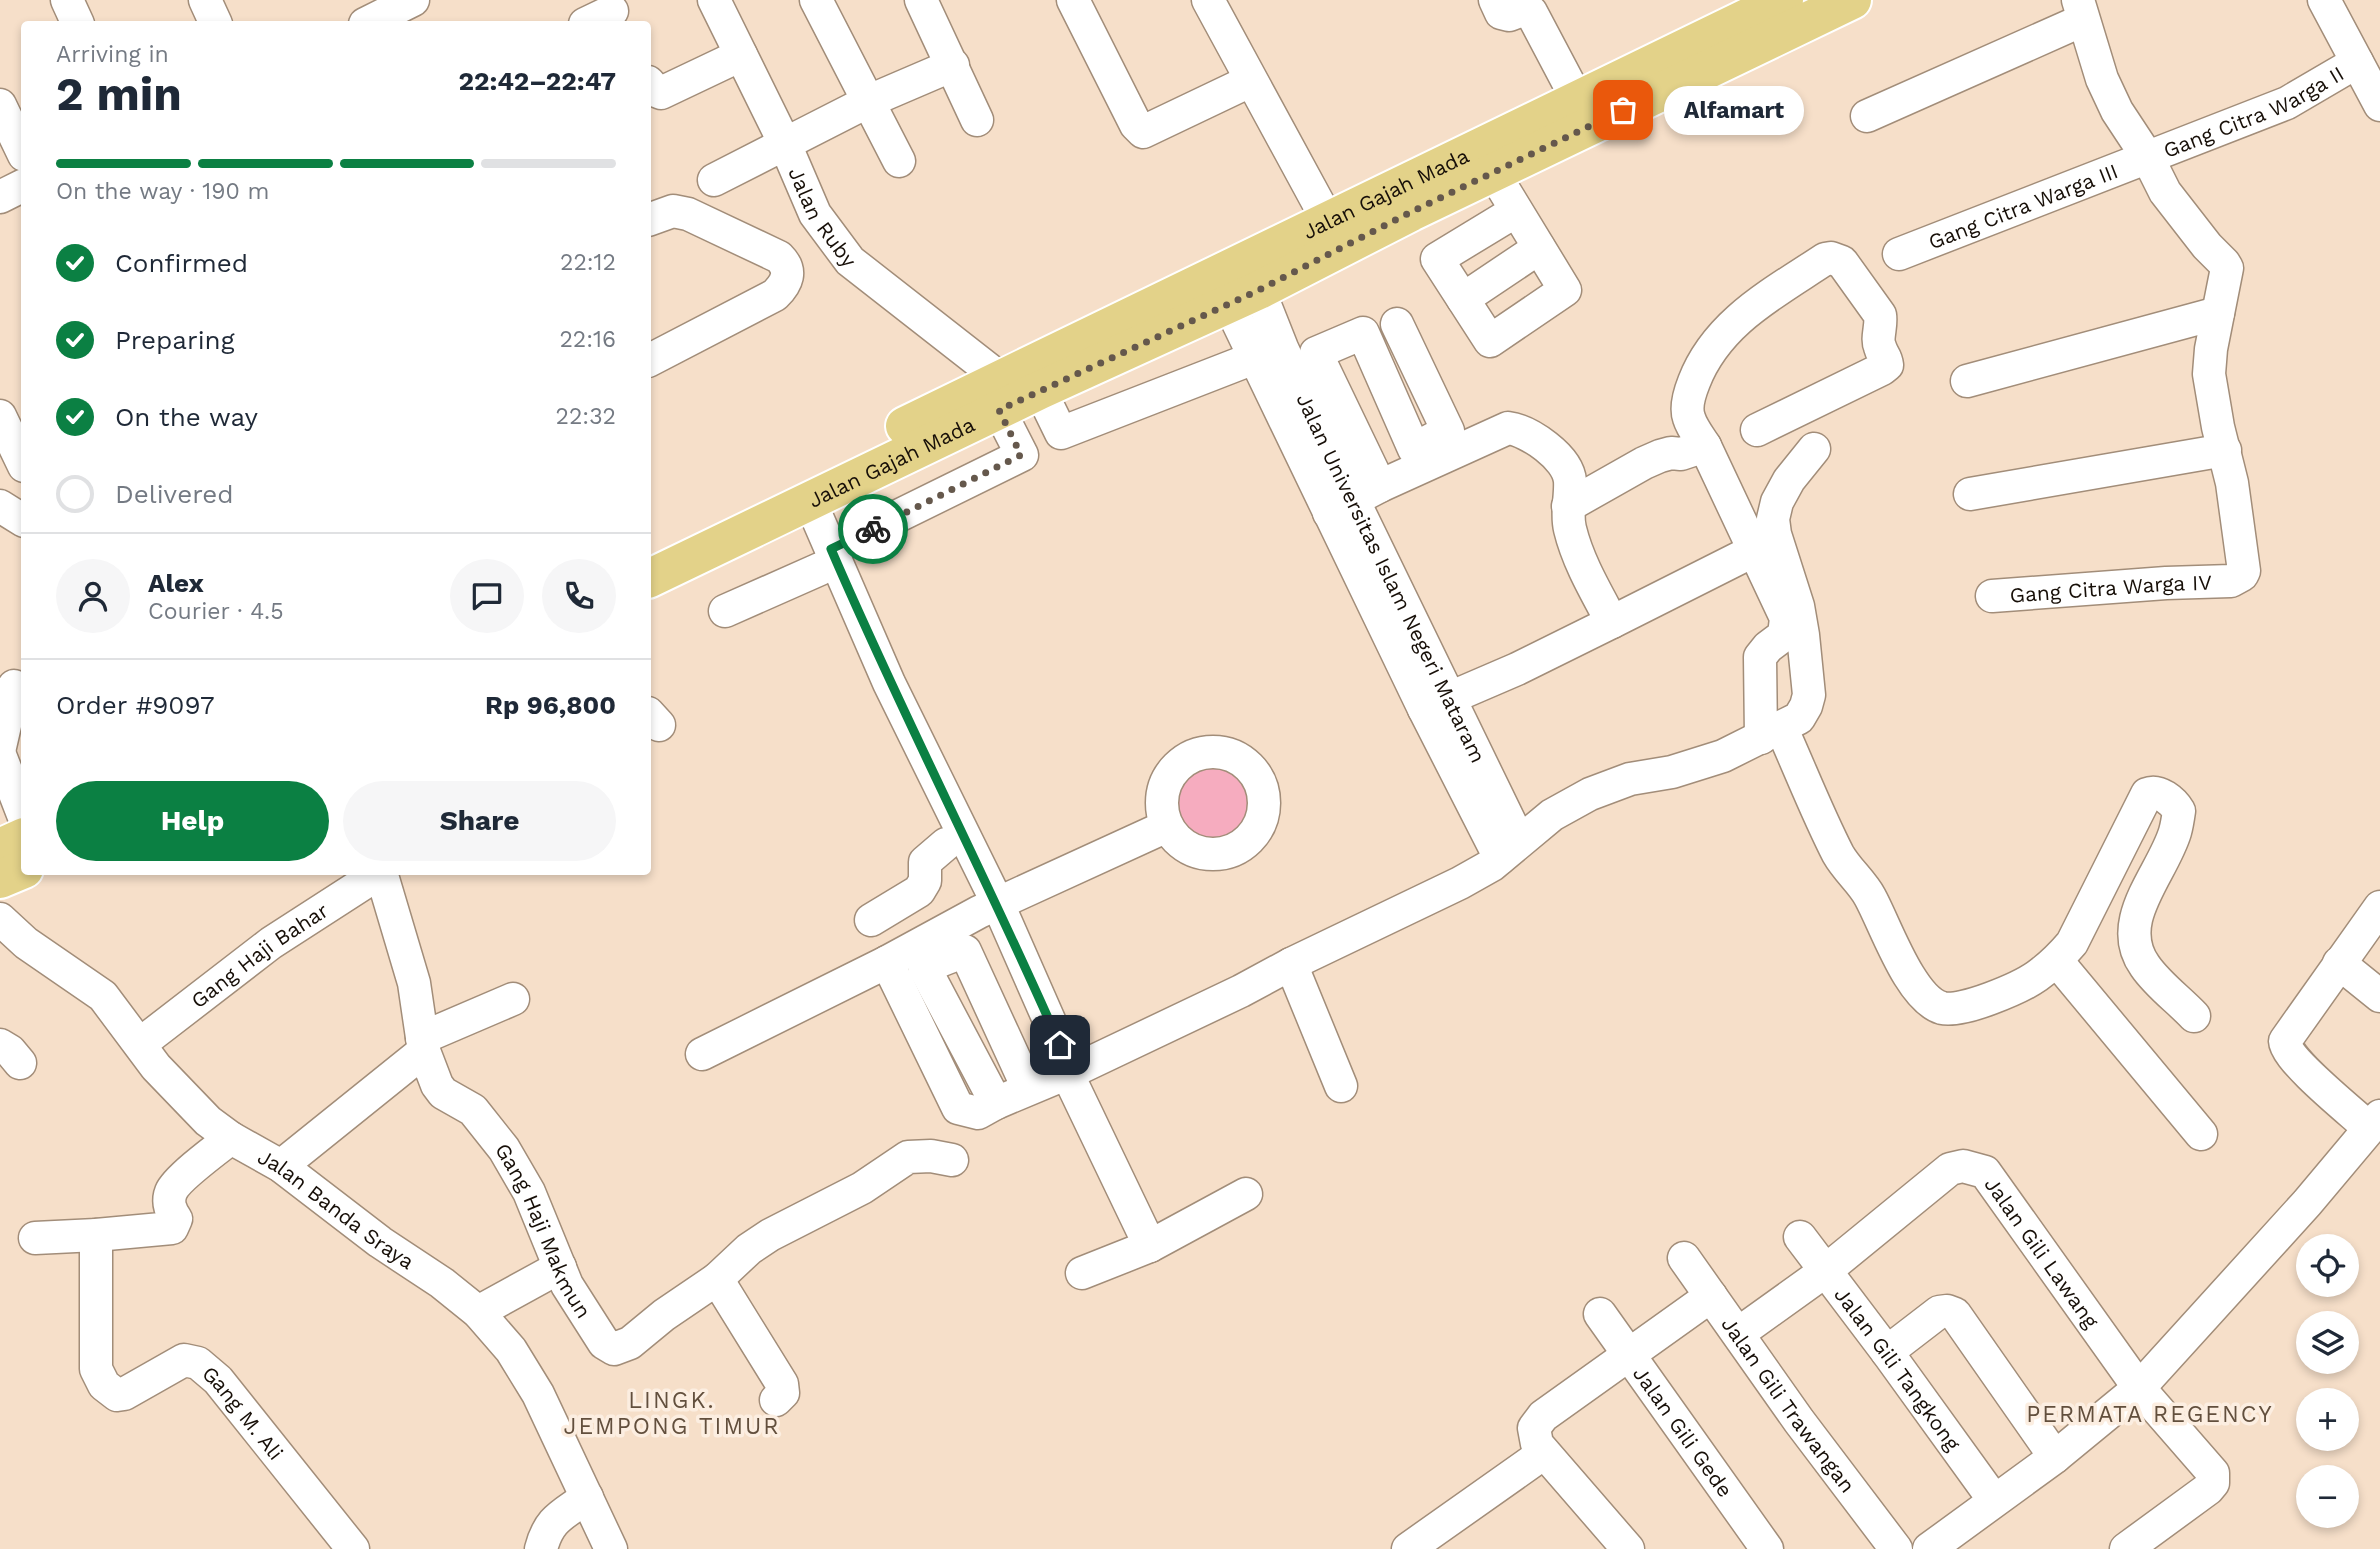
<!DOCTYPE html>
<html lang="en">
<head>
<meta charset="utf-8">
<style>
  body { margin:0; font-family:"Work Sans",sans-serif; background:#f6f6f7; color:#1f2937; height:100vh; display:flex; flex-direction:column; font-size:26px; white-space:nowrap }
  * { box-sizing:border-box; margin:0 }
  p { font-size:23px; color:#747a83 }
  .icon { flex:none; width:38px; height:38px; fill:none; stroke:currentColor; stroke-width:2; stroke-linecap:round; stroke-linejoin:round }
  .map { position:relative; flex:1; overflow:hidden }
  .drawer { position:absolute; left:21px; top:21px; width:630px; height:854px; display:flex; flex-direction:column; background:#fff; border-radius:7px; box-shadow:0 4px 10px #0003 }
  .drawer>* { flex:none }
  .fabs { position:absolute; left:2296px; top:1234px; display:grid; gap:14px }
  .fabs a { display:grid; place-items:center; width:63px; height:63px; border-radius:50%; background:#fff; box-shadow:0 4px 10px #0003; font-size:35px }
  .pin { position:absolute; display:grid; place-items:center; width:60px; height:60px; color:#fff; margin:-30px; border-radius:14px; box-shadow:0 4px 10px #0006 }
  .courier { position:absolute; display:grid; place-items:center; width:70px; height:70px; margin:-35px; border:5px solid #0b8043; border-radius:50%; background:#fff; color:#222; box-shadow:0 2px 9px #0007 }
  .bubble { position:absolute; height:49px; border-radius:24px; background:#fff; box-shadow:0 4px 10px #0003; font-size:23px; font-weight:700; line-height:49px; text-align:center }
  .summary em { font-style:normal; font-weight:700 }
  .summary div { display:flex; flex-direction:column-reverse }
  .summary { display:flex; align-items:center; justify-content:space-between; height:119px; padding:0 35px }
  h1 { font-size:46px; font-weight:700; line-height:52px }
  .bar { display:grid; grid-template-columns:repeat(4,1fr); gap:10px 7px; align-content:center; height:84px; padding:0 35px }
  .bar i { height:9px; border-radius:5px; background:#e0e1e3 }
  .bar .active { background:#0b8043 }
  .bar p { grid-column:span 4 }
  .line { display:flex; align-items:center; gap:18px; padding:0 35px; border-top:2px solid #e0e1e3 }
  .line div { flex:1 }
  .round { display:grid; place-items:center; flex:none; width:74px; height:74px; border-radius:37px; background:#f6f6f7 }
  ol { padding:0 35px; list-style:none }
  li { display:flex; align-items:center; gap:21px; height:77px }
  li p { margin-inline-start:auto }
  li .icon { padding:7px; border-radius:50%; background:#0b8043; color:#fff; stroke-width:4 }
  li:last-child { color:#747a83 }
  li i { width:38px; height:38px; border:4px solid #e0e1e3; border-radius:50% }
  .cta { display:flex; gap:14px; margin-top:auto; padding:14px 35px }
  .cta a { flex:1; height:80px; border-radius:42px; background:#0b8043; color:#fff; font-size:28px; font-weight:700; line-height:80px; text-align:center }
  .cta a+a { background:#f6f6f7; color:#1f2937 }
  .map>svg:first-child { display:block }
</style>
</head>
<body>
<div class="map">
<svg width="2380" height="1549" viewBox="0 0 2380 1549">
  <rect width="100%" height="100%" fill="#f6dfc9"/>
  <circle fill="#f6acbf" cx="1214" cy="802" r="39"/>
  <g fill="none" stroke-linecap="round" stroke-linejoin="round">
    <defs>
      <g id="minor">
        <path d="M67,0L78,24"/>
        <path d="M205,0L216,24"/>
        <path id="s1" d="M714,0L785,144L815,214L850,261L1001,379"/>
        <path d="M816,0L899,161"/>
        <path d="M921,0L977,120"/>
        <path d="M1073,0L1136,125L1143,132L1250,81"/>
        <path d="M1208,0L1328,221"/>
        <path d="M1495,0L1501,13L1509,15L1525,9L1531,12L1578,101"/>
        <path d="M2324,0L2380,105"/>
        <path d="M365,24L413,0"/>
        <path d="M585,24L612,11"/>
        <path d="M648,82L656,91L661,93L741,55"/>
        <path d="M0,105L24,155"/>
        <path d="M1867,116L2083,20"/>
        <path d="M1493,172L1565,290L1490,341L1437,259L1516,211"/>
        <path d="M714,180L869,101L953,65"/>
        <path d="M0,197L24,185"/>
        <path d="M648,220L673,211L688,214L779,257C793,271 787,283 775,295L648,361"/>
        <path id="s2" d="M1899,254L2287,103L2357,62"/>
        <path id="s3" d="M1259,290L1282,348L1326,444L1519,841"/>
        <path d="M1463,299L1539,248"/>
        <path d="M1229,304L1424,709L1500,858"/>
        <path d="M1967,381L2218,313"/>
        <path d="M1040,390L1061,433L1254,358"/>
        <path d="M0,416L24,466"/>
        <path d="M1705,446L1786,618L1784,635L1768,647L1760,657L1761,738"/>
        <path d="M1380,486L1316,353L1363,333L1414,449L1448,431L1397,324"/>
        <path d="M1970,494L2225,450"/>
        <path d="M810,501L889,683L998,904L1060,1045L1077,1069"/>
        <path d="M0,506L24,521"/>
        <path d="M1568,506L1644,463L1660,456L1671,453L1681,454L1705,446C1700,438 1692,428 1689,418C1685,407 1690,392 1694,382C1717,322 1774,293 1825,259L1831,258L1842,262L1880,315C1882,326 1876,338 1880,347C1882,355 1886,356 1887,365L1882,369L1757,430"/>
        <path d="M1329,513L1380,486L1508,428C1529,431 1568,457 1570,481C1571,497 1566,513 1570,529C1578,562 1596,592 1612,622L1517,669L1424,709"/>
        <path d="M831,549L1022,455L999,410"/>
        <path id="s4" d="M1992,596L2166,583L2231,581L2242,575L2244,571L2232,483L2218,427L2209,374L2211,349L2227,268L2224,263L2207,246L2165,192L2148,158L2117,111L2102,79L2078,0"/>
        <path d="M725,611L820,569"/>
        <path d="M1612,622L1755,550"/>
        <path d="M648,713L659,725"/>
        <path d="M1781,727C1800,769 1817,813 1838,854C1847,870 1862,882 1870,897C1885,924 1910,999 1942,1008C1962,1013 2020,988 2037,976C2051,966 2061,956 2072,943L2147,794C2159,789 2173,801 2179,811C2178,818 2177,825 2175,832C2162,875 2113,921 2145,966C2158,985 2179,1000 2194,1016"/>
        <path d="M0,747L14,686"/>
        <circle cx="1213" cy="803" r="51"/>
        <path d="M0,755L24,817"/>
        <path id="s5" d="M381,872L414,983L424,1051L437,1085L443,1093L473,1110L504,1149L529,1192L567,1285L604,1343L614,1349L630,1343L664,1315L717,1279L782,1384L783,1393L776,1400"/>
        <path id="s6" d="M0,919L26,943L103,996L156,1067L208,1121L231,1138L281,1166L380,1242L442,1283L478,1312L511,1350L538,1394L611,1549"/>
        <path d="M871,920L919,891L925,881V862L946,844"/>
        <path d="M2057,961L2201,1134"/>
        <path d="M887,962L979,912L1167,826"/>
        <path d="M2339,963L2380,996"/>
        <path d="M1291,964L1341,1086"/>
        <path d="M422,1038L513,999"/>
        <path id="s7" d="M140,1044L271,943L381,872"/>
        <path d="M0,1045L10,1051L20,1063"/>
        <path d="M702,1054L887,962L958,1108L978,1113L996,1103L1077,1069L1241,991L1291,964L1460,883L1492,865L1552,815L1590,794L1630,779L1672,772L1723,756L1799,718L1806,706L1809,695L1803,635L1798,606L1775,534L1773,519L1777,502L1789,480L1814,449"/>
        <path d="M1067,1073L1150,1246L1246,1194"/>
        <path d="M996,1103L924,967L965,951L1028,1088"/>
        <path d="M2369,1128C2353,1113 2286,1060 2285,1041L2380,907"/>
        <path d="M281,1166L424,1051"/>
        <path id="s8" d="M96,1235V1369L104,1385L117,1395L124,1394L184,1360L198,1363L218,1380L353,1549"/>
        <path id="s9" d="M1800,1237L1887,1352L1994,1500"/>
        <path d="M35,1238L96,1235L172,1228L176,1219C170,1210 167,1202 171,1192C176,1179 218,1148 231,1138"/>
        <path id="s10" d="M1684,1258L1799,1421L1896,1549"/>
        <path d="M1082,1273L1150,1246"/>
        <path d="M717,1279L749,1249L770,1235L862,1188L908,1157L931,1156L952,1160"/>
        <path d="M478,1312L560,1267"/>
        <path id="s11" d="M1600,1314L1767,1549"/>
        <path id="s12" d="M1739,1333L1824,1272L1950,1169L1963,1166L1985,1172L2139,1388L2213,1473V1483L2208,1489L2126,1549"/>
        <path d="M1887,1352L1939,1312L1947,1311L1955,1314L2055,1457"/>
        <path d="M541,1549C549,1518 563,1515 587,1497"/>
        <path d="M1408,1549L1544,1453"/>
        <path d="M1628,1549L1537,1444L1534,1428L1543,1416L1711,1296"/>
        <path d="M1929,1549L2055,1457L2139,1388L2307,1203L2380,1116"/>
      </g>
      <g id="major">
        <path id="s13" d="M905,426L1784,0"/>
        <path id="s14" d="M648,579L1040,390L1259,290L1411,212L1852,0"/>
        <path d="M0,848L24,837"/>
        <path d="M0,879L24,869"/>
      </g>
    </defs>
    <use href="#minor" stroke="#a28d79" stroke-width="35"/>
    <use href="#major" stroke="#fff" stroke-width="42"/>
    <use href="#minor" stroke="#fff" stroke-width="32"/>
    <use href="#major" stroke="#e3d289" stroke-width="38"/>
  </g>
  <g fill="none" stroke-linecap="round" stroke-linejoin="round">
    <path stroke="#65584c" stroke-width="7" stroke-dasharray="0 12.6" d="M873,529L1021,455L999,410L1259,290L1411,212L1623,110"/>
    <path stroke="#0b8043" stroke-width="9" d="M873,529L831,549C903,717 987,878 1060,1045"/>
  </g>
  <g text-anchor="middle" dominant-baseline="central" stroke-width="7" stroke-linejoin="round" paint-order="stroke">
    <g font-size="21" fill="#170f08" stroke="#fceee1">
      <text stroke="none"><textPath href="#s2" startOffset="382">Gang Citra Warga II</textPath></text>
      <text stroke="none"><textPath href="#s13" startOffset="534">Jalan Gajah Mada</textPath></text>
      <text stroke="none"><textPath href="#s2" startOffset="133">Gang Citra Warga III</textPath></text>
      <text stroke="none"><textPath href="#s1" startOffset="243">Jalan Ruby</textPath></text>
      <text stroke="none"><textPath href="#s14" startOffset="270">Jalan Gajah Mada</textPath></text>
      <text stroke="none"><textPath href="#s3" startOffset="317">Jalan Universitas Islam Negeri Mataram</textPath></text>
      <text stroke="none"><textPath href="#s4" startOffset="119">Gang Citra Warga IV</textPath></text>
      <text stroke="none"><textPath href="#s7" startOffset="149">Gang Haji Bahar</textPath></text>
      <text stroke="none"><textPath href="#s6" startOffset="448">Jalan Banda Sraya</textPath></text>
      <text stroke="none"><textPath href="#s5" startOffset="406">Gang Haji Makmun</textPath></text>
      <text stroke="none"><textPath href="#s12" startOffset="402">Jalan Gili Lawang</textPath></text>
      <text stroke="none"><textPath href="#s9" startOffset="164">Jalan Gili Tangkong</textPath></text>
      <text stroke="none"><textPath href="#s10" startOffset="180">Jalan Gili Trawangan</textPath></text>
      <text stroke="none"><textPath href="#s8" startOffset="326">Gang M. Ali</textPath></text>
      <text stroke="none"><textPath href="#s11" startOffset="144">Jalan Gili Gede</textPath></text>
    </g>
    <g font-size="23" letter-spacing="2" fill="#624f3d" stroke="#fceee1">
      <text x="672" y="1400">LINGK.<tspan x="672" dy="26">JEMPONG TIMUR</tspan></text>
      <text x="2150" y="1414">PERMATA REGENCY</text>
    </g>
  </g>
</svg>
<div class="fabs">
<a><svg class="icon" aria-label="locate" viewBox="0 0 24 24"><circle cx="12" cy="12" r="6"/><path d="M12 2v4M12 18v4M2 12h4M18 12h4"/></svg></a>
<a><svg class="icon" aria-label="layers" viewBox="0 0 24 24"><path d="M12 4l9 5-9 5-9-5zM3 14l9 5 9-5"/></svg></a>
<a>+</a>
<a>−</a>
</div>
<div class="pin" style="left:1623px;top:110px;background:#ea580c"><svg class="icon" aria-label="bag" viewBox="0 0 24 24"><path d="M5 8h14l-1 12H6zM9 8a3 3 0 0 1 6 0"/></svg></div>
<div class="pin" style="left:1060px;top:1045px;background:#1f2937"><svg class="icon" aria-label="home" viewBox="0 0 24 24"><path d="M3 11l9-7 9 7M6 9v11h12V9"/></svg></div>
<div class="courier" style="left:873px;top:529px"><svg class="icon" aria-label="bike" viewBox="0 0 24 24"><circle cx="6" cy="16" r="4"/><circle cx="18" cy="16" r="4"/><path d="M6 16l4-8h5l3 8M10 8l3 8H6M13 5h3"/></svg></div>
<div class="bubble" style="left:1664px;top:86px;width:140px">Alfamart</div>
<section class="drawer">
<div class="summary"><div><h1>2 min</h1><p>Arriving in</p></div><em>22:42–22:47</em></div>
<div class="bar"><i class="active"></i><i class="active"></i><i class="active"></i><i></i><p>On the way · 190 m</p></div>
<ol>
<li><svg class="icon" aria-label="check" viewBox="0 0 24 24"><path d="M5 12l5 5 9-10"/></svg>Confirmed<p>22:12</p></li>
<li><svg class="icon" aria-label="check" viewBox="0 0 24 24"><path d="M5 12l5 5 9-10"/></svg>Preparing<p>22:16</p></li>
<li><svg class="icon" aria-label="check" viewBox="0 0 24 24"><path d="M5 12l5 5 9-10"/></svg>On the way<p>22:32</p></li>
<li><i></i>Delivered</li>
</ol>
<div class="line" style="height:126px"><a class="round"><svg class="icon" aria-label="person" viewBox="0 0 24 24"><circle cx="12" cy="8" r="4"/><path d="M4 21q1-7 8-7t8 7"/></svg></a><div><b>Alex</b><p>Courier · 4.5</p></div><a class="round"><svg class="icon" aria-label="chat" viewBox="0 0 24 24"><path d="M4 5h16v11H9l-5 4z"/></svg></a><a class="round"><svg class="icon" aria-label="phone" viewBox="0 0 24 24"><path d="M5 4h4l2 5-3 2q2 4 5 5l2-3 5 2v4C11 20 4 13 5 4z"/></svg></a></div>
<div class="line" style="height:91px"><div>Order #9097</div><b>Rp 96,800</b></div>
<div class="cta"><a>Help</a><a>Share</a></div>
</section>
</div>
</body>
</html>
